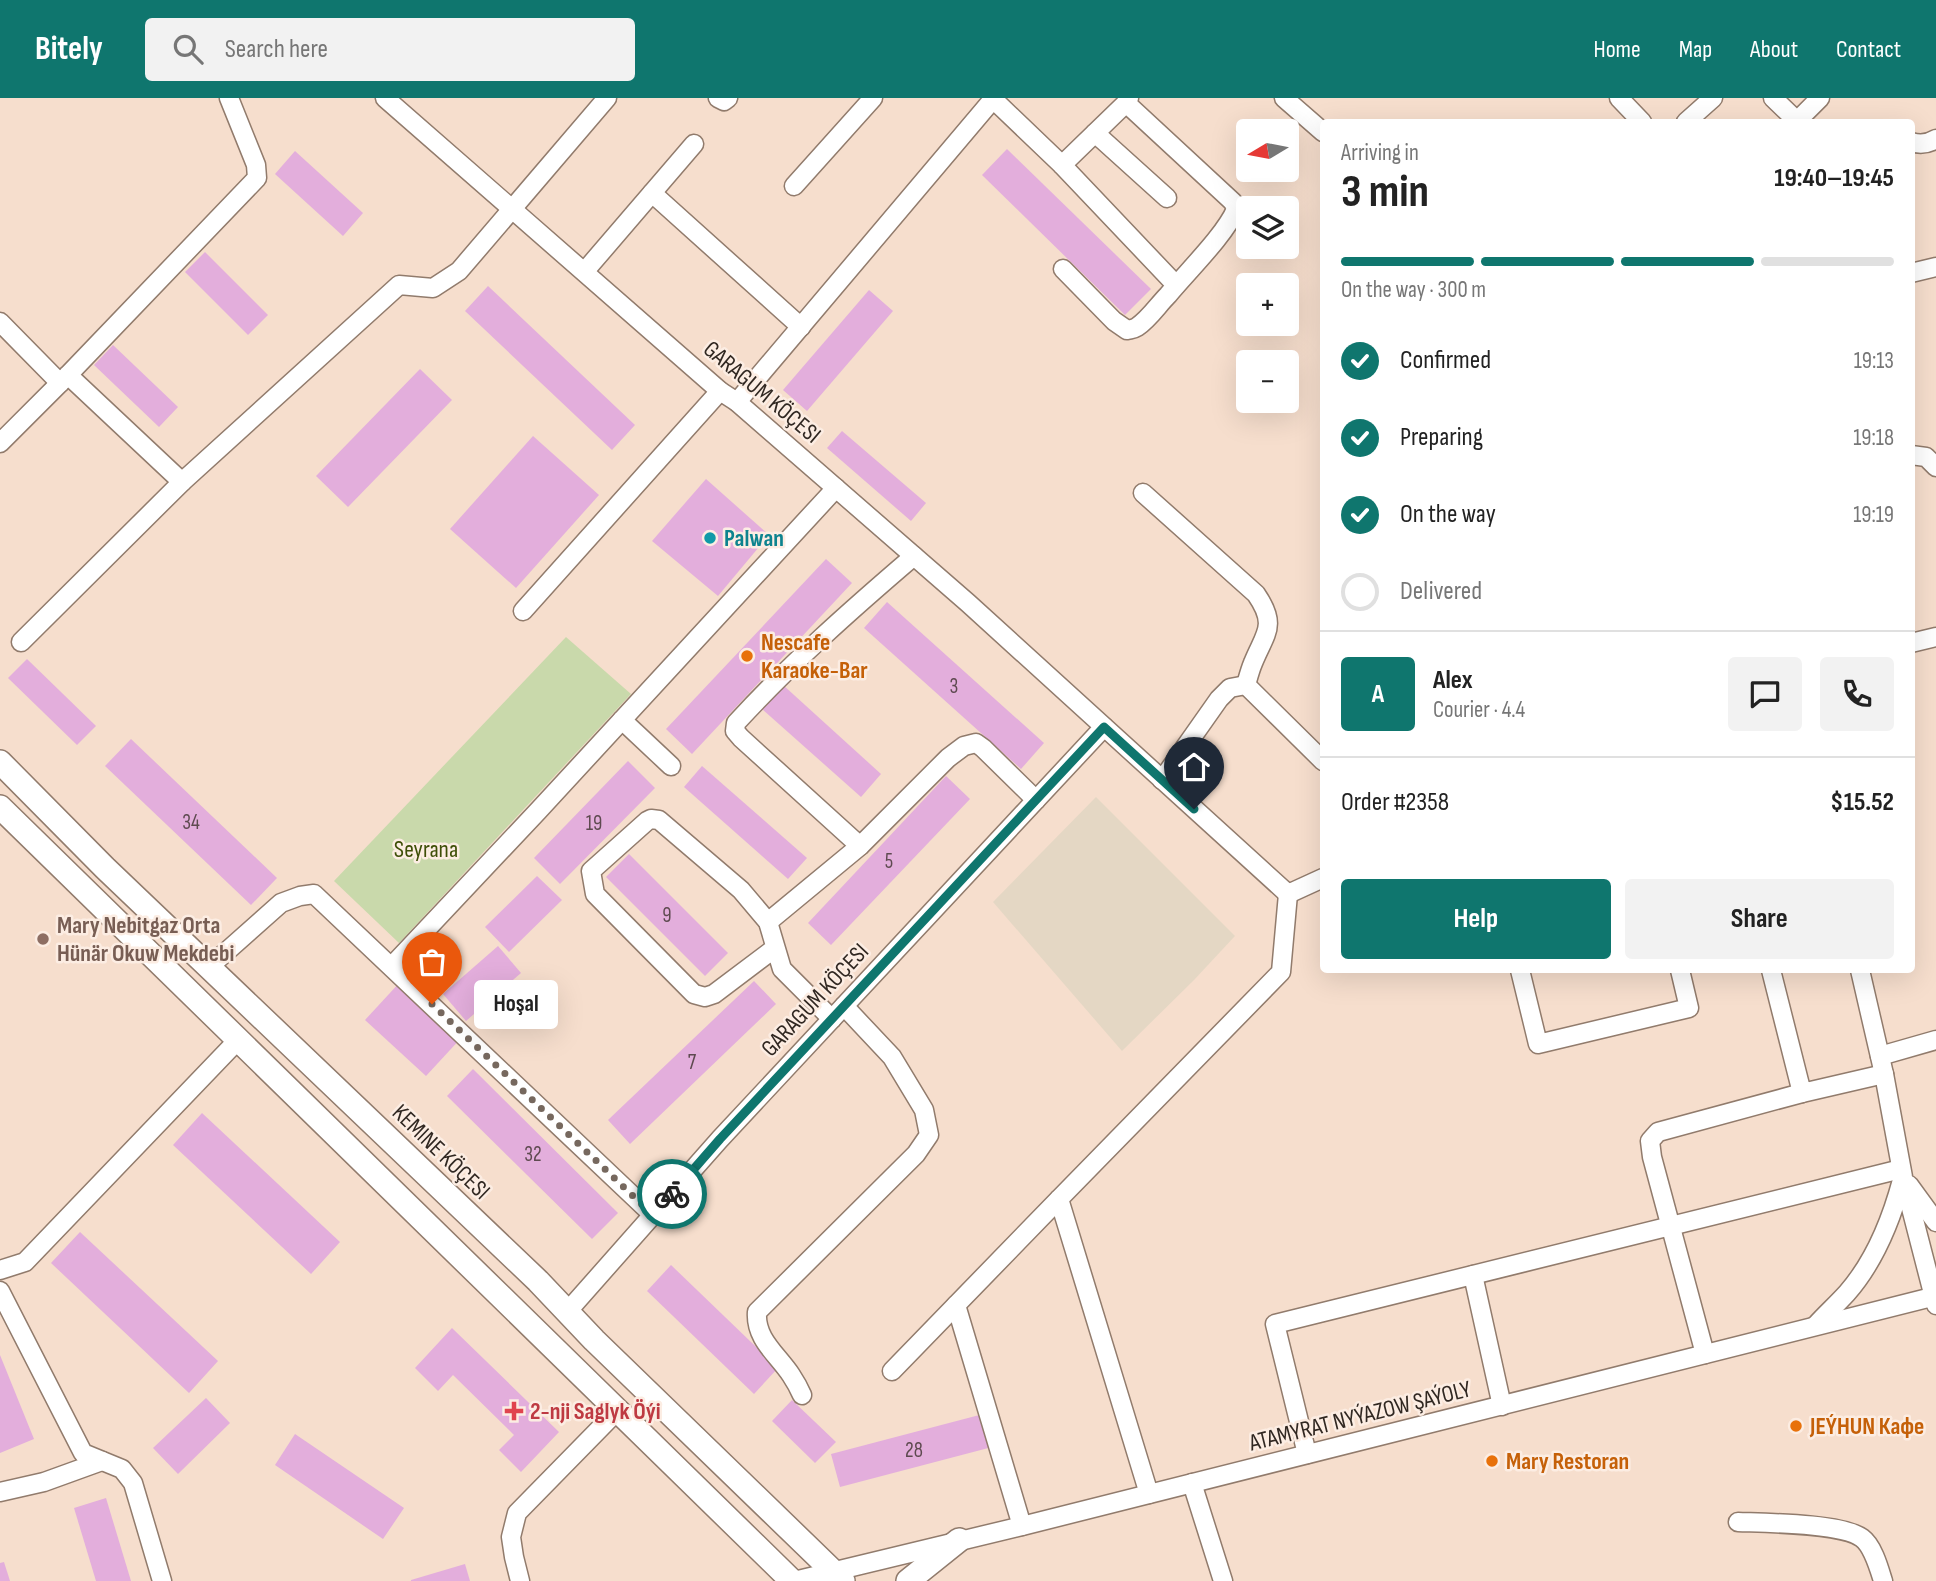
<!DOCTYPE html>
<html lang="en">
<head>
<meta charset="utf-8">
<style>
  body { margin:0; font-family:"Sofia Sans Condensed",sans-serif; background:#f2f2f2; color:#222; height:100vh; display:flex; flex-direction:column; font-size:26px; white-space:nowrap }
  * { box-sizing:border-box; margin:0 }
  p { font-size:23px; color:#767676 }
  .icon { flex:none; width:38px; height:38px; fill:none; stroke:currentColor; stroke-width:2; stroke-linecap:round; stroke-linejoin:round }
  .map { position:relative; flex:1; overflow:hidden }
  .drawer { position:absolute; left:1320px; top:21px; width:595px; height:854px; display:flex; flex-direction:column; background:#fff; border-radius:7px; box-shadow:0 7px 28px #0002 }
  .drawer>* { flex:none }
  .needle { width:46px; rotate:260deg }
  .buttons { position:absolute; left:1236px; top:21px; display:grid; gap:14px }
  .buttons a { display:grid; place-items:center; width:63px; height:63px; border-radius:7px; background:#fff; box-shadow:0 7px 28px #0002; font-size:35px }
  .pin { position:absolute; display:grid; place-items:center; width:60px; height:60px; color:#fff; margin:-72px -30px; border-radius:50% 50% 50% 0; rotate:-45deg; box-shadow:0 0 7px #0007 }
  .pin .icon { rotate:45deg }
  .courier { position:absolute; display:grid; place-items:center; width:70px; height:70px; margin:-35px; border:5px solid #0f766e; border-radius:50%; background:#fff; color:#222; box-shadow:0 2px 9px #0007 }
  .bubble { position:absolute; height:49px; border-radius:7px; background:#fff; box-shadow:0 7px 28px #0002; font-size:23px; font-weight:700; line-height:49px; text-align:center }
  .overview em { font-style:normal; font-weight:700 }
  .overview div { display:flex; flex-direction:column-reverse }
  .overview { display:flex; align-items:center; justify-content:space-between; height:119px; padding:0 21px }
  h1 { font-size:46px; font-weight:700; line-height:52px }
  .bar { display:grid; grid-template-columns:repeat(4,1fr); gap:10px 7px; align-content:center; height:84px; padding:0 21px }
  .bar i { height:9px; border-radius:5px; background:#e0e0e0 }
  .bar .active { background:#0f766e }
  .bar p { grid-column:span 4 }
  .line { display:flex; align-items:center; gap:18px; padding:0 21px; border-top:2px solid #e0e0e0 }
  .line div { flex:1 }
  .round { display:grid; place-items:center; flex:none; width:74px; height:74px; border-radius:7px; background:#f2f2f2 }
  ol { padding:0 21px; list-style:none }
  li { display:flex; align-items:center; gap:21px; height:77px }
  li p { margin-inline-start:auto }
  li .icon { padding:7px; border-radius:50%; background:#0f766e; color:#fff; stroke-width:4 }
  li:last-child { color:#767676 }
  li i { width:38px; height:38px; border:4px solid #e0e0e0; border-radius:50% }
  .primary-button { display:flex; gap:14px; margin-top:auto; padding:14px 21px }
  .primary-button a { flex:1; height:80px; border-radius:7px; background:#0f766e; color:#fff; font-size:28px; font-weight:700; line-height:80px; text-align:center }
  .primary-button a+a { background:#f2f2f2; color:#222 }
  header { display:flex; align-items:center; gap:42px; box-sizing:border-box; height:98px; padding:0 35px; background:#0f766e; color:#fff }
  header strong { font-size:33px }
  nav { display:flex; gap:38px; margin-inline-start:auto; font-size:24px }
  .search { width:490px; height:63px; background:#f2f2f2; display:flex; align-items:center; gap:18px; box-sizing:border-box; padding:0 24px; border-radius:7px; color:#767676; font-size:26px }
  .map>svg:first-child { display:block }
</style>
</head>
<body>
<header>
<strong>Bitely</strong>
<div class="search"><svg class="icon" aria-label="search" viewBox="0 0 24 24"><circle cx="10" cy="10" r="6"/><path d="M15 15l6 6"/></svg>Search here</div>
<nav><a>Home</a><a>Map</a><a>About</a><a>Contact</a></nav>
</header>
<div class="map">
<svg width="1936" height="1483" viewBox="0 0 1936 1483">
  <rect width="100%" height="100%" fill="#f6decd"/>
  <path fill="#e4d7c4" d="M1096,699L1235,838L1194,882L1122,953L993,804Z"/>
  <path fill="#c9d9ab" d="M566,539L631,596L399,845L334,783Z"/>
  <g fill="#e3aedc">
    <path d="M1007,51L1151,191L1125,217L982,77Z"/>
    <path d="M295,53L363,115L343,138L275,76Z"/>
    <path d="M205,154L268,217L248,237L185,174Z"/>
    <path d="M488,188L635,327L612,352L465,213Z"/>
    <path d="M869,192L893,213L807,313L783,292Z"/>
    <path d="M113,247L178,309L159,329L94,267Z"/>
    <path d="M420,271L452,302L348,409L316,378Z"/>
    <path d="M842,333L926,405L911,423L827,350Z"/>
    <path d="M533,338L599,397L516,490L450,431Z"/>
    <path d="M706,381L769,437L718,498L652,443Z"/>
    <path d="M826,461L852,485L692,656L666,631Z"/>
    <path d="M887,504L1044,645L1021,671L864,530Z"/>
    <path d="M27,561L96,628L77,647L8,580Z"/>
    <path d="M783,587L881,676L861,699L762,611Z"/>
    <path d="M131,641L277,780L251,807L105,668Z"/>
    <path d="M628,663L655,690L560,786L534,760Z"/>
    <path d="M702,668L807,760L788,781L684,689Z"/>
    <path d="M946,678L970,701L831,847L808,825Z"/>
    <path d="M629,756L728,855L705,878L606,779Z"/>
    <path d="M537,778L562,802L509,854L485,829Z"/>
    <path d="M498,848L521,875L466,923L443,896Z"/>
    <path d="M401,883L462,939L426,978L365,922Z"/>
    <path d="M754,883L776,906L630,1046L608,1022Z"/>
    <path d="M473,971L618,1115L592,1141L447,998Z"/>
    <path d="M202,1015L340,1144L311,1176L173,1047Z"/>
    <path d="M80,1134L218,1263L189,1295L51,1165Z"/>
    <path d="M671,1167L778,1270L754,1296L647,1193Z"/>
    <path d="M452,1230L559,1334L521,1374L499,1352L514,1337L453,1277L438,1293L415,1270Z"/>
    <path d="M0,1257L34,1341L0,1355Z"/>
    <path d="M206,1300L230,1325L178,1376L153,1350Z"/>
    <path d="M792,1302L836,1344L815,1365L772,1323Z"/>
    <path d="M987,1315L996,1348L840,1389L831,1356Z"/>
    <path d="M295,1336L404,1410L383,1441L275,1367Z"/>
    <path d="M106,1400L131,1483H96L74,1410Z"/>
    <path d="M4,1464L10,1483H0V1465Z"/>
    <path d="M465,1466L470,1483H411V1482Z"/>
  </g>
  <g fill="none" stroke-linecap="round" stroke-linejoin="round">
    <defs>
      <g id="minor">
        <path d="M385,0L720,293L737,304L968,505L1288,796L1323,780"/>
        <path d="M718,0L724,3L728,0"/>
        <path d="M1284,0L1323,34"/>
        <path d="M1619,0L1642,24"/>
        <path d="M1773,0L1797,23L1820,0"/>
        <path d="M993,1L1062,67L1176,187"/>
        <path d="M1686,24L1713,0"/>
        <path d="M1095,35L1167,100"/>
        <path d="M1911,44C1920,47 1928,46 1936,41"/>
        <path d="M1062,67L1126,5"/>
        <path d="M794,88L873,0"/>
        <path d="M652,95L801,229"/>
        <path d="M1063,171L1114,223L1127,232C1131,231 1134,231 1137,229C1149,221 1158,207 1168,197C1186,175 1226,136 1236,111L1233,104L1126,5L1129,0"/>
        <path d="M585,173L694,46"/>
        <path d="M1911,175L1936,169"/>
        <path d="M0,224L60,285"/>
        <path d="M68,277L182,384"/>
        <path d="M737,304L994,0"/>
        <path d="M0,345L68,277L257,80L256,67L229,0"/>
        <path d="M1911,357L1926,359L1936,369"/>
        <path d="M1143,395L1256,496C1278,528 1265,535 1253,565C1250,572 1248,580 1246,587"/>
        <path d="M523,513L720,293"/>
        <path d="M21,544L182,384L399,187L433,190L459,173L607,0"/>
        <path d="M1911,545L1936,539"/>
        <path d="M622,622L671,668"/>
        <path d="M1162,682L1219,601L1230,590L1246,587L1323,663"/>
        <path d="M860,748L741,640L735,633L736,625C791,565 852,511 914,458"/>
        <path d="M768,824L860,748L948,660L964,648L976,645L983,650L1036,702"/>
        <path d="M775,850L714,896L705,899L694,896L595,796L591,773L647,723L651,721L659,722L741,792L768,824L782,871L832,921"/>
        <path d="M392,868L538,713L836,390"/>
        <path d="M209,869L281,805L300,798L314,796L653,1117"/>
        <path d="M1520,872L1538,946L1689,910L1680,872"/>
        <path d="M1771,872L1802,995L1884,976"/>
        <path d="M1860,872L1884,976L1903,1079L1936,1207"/>
        <path d="M1880,958L1936,942"/>
        <path d="M1909,1087L1936,1124"/>
        <path d="M0,1172L25,1164L238,942"/>
        <path d="M1473,1177L1502,1308"/>
        <path d="M0,1193L83,1355L122,1371L133,1385L162,1483"/>
        <path d="M956,1207L1022,1428"/>
        <path d="M567,1214L720,1041L1104,629"/>
        <path d="M1816,1227C1826,1216 1837,1206 1847,1195C1875,1163 1891,1123 1902,1082"/>
        <path d="M1705,1256L1652,1059L1650,1043L1658,1034L1802,995"/>
        <path d="M892,1273L1059,1101"/>
        <path d="M802,1297C799,1290 795,1283 791,1277C777,1256 755,1241 757,1214L916,1056L929,1037L924,1012L892,959L844,908"/>
        <path d="M1307,1356L1275,1226L1901,1071"/>
        <path d="M1192,1385L1223,1483"/>
        <path d="M0,1394L44,1384L102,1363"/>
        <path d="M1149,1396L1059,1101L1281,874L1288,796"/>
        <path d="M1738,1424C1765,1425 1842,1425 1862,1440C1873,1448 1879,1470 1883,1483"/>
        <path d="M520,1483L514,1459L511,1439L517,1415L617,1313"/>
        <path d="M794,1483L1022,1428L1936,1198"/>
      </g>
      <g id="major">
        <path d="M0,664L105,770L538,1183L594,1242L843,1483"/>
        <path d="M0,709L792,1483"/>
        <path d="M908,1483L959,1442"/>
      </g>
    </defs>
    <use href="#minor" stroke="#917b6c" stroke-width="21"/>
    <use href="#major" stroke="#917b6c" stroke-width="26"/>
    <use href="#minor" stroke="#fff" stroke-width="18"/>
    <use href="#major" stroke="#fff" stroke-width="23"/>
  </g>
  <g fill="none" stroke-linecap="round" stroke-linejoin="round">
    <path stroke="#76685e" stroke-width="7" stroke-dasharray="0 12.6" d="M432,906L653,1117L672,1096"/>
    <path stroke="#0f766e" stroke-width="9" d="M672,1096L720,1041L1104,629L1194,711"/>
  </g>
  <circle fill="#0f9aa8" stroke="#fcede3" stroke-width="2.5" cx="710" cy="440" r="7"/>
  <g fill="#e8710a" stroke="#fcede3" stroke-width="2.5">
    <circle cx="747" cy="558" r="7"/>
    <circle cx="1796" cy="1328" r="7"/>
    <circle cx="1492" cy="1363" r="7"/>
  </g>
  <circle fill="#8d6e63" stroke="#fcede3" stroke-width="2.5" cx="43" cy="841" r="7"/>
  <path fill="#e0444e" stroke="#fcede3" stroke-width="2.5" d="M510.5 1302.5h7v7h7v7h-7v7h-7v-7h-7v-7h7z"/>
  <g text-anchor="middle" dominant-baseline="central" stroke-width="5" stroke-linejoin="round" paint-order="stroke">
    <g font-size="21" fill="#5e4a50">
      <text x="954" y="588">3</text>
      <text x="191" y="724">34</text>
      <text x="594" y="725">19</text>
      <text x="889" y="763">5</text>
      <text x="667" y="817">9</text>
      <text x="692" y="964">7</text>
      <text x="533" y="1056">32</text>
      <text x="914" y="1352">28</text>
    </g>
    <g font-size="24" fill="#312822" stroke="#fcede3">
      <text transform="translate(762 294) rotate(40)">GARAGUM KÖÇESI</text>
      <text transform="translate(815 902) rotate(-47)">GARAGUM KÖÇESI</text>
      <text transform="translate(441 1054) rotate(44)">KEMINE KÖÇESI</text>
      <text transform="translate(1360 1318) rotate(-14)">ATAMYRAT NYÝAZOW ŞAÝOLY</text>
    </g>
    <g font-size="24" font-weight="bold" fill="#0d838f" stroke="#fcede3" text-anchor="start">
      <text x="724" y="440">Palwan</text>
    </g>
    <g font-size="24" font-weight="bold" fill="#c56008" stroke="#fcede3" text-anchor="start">
      <text x="761" y="544">Nescafe<tspan x="761" dy="28">Karaoke-Bar</tspan></text>
      <text x="1810" y="1328">JEÝHUN Кафе</text>
      <text x="1506" y="1363">Mary Restoran</text>
    </g>
    <g font-size="24" fill="#3e4f07" stroke="#fcede3">
      <text x="426" y="751">Seyrana</text>
    </g>
    <g font-size="24" font-weight="bold" fill="#785e54" stroke="#fcede3" text-anchor="start">
      <text x="57" y="827">Mary Nebitgaz Orta<tspan x="57" dy="28">Hünär Okuw Mekdebi</tspan></text>
    </g>
    <g font-size="24" font-weight="bold" fill="#be3a42" stroke="#fcede3" text-anchor="start">
      <text x="530" y="1313">2-nji Saglyk Öýi</text>
    </g>
  </g>
</svg>
<div class="buttons">
<a><svg class="needle" viewBox="-14 -14 28 28"><path d="M0-13l5 13h-10z" fill="#e53935"/><path d="M0 13l5-13h-10z" fill="#767676"/></svg></a>
<a><svg class="icon" aria-label="layers" viewBox="0 0 24 24"><path d="M12 4l9 5-9 5-9-5zM3 14l9 5 9-5"/></svg></a>
<a>+</a>
<a>−</a>
</div>
<div class="pin" style="left:432px;top:906px;background:#ea580c"><svg class="icon" aria-label="bag" viewBox="0 0 24 24"><path d="M5 8h14l-1 12H6zM9 8a3 3 0 0 1 6 0"/></svg></div>
<div class="pin" style="left:1194px;top:711px;background:#1f2937"><svg class="icon" aria-label="home" viewBox="0 0 24 24"><path d="M3 11l9-7 9 7M6 9v11h12V9"/></svg></div>
<div class="courier" style="left:672px;top:1096px"><svg class="icon" aria-label="bike" viewBox="0 0 24 24"><circle cx="6" cy="16" r="4"/><circle cx="18" cy="16" r="4"/><path d="M6 16l4-8h5l3 8M10 8l3 8H6M13 5h3"/></svg></div>
<div class="bubble" style="left:474px;top:882px;width:84px">Hoşal</div>
<section class="drawer">
<div class="overview"><div><h1>3 min</h1><p>Arriving in</p></div><em>19:40–19:45</em></div>
<div class="bar"><i class="active"></i><i class="active"></i><i class="active"></i><i></i><p>On the way · 300 m</p></div>
<ol>
<li><svg class="icon" aria-label="check" viewBox="0 0 24 24"><path d="M5 12l5 5 9-10"/></svg>Confirmed<p>19:13</p></li>
<li><svg class="icon" aria-label="check" viewBox="0 0 24 24"><path d="M5 12l5 5 9-10"/></svg>Preparing<p>19:18</p></li>
<li><svg class="icon" aria-label="check" viewBox="0 0 24 24"><path d="M5 12l5 5 9-10"/></svg>On the way<p>19:19</p></li>
<li><i></i>Delivered</li>
</ol>
<div class="line" style="height:126px"><b class="round" style="background:#0f766e;color:#fff">A</b><div><b>Alex</b><p>Courier · 4.4</p></div><a class="round"><svg class="icon" aria-label="chat" viewBox="0 0 24 24"><path d="M4 5h16v11H9l-5 4z"/></svg></a><a class="round"><svg class="icon" aria-label="phone" viewBox="0 0 24 24"><path d="M5 4h4l2 5-3 2q2 4 5 5l2-3 5 2v4C11 20 4 13 5 4z"/></svg></a></div>
<div class="line" style="height:91px"><div>Order #2358</div><b>$15.52</b></div>
<div class="primary-button"><a>Help</a><a>Share</a></div>
</section>
</div>
</body>
</html>
